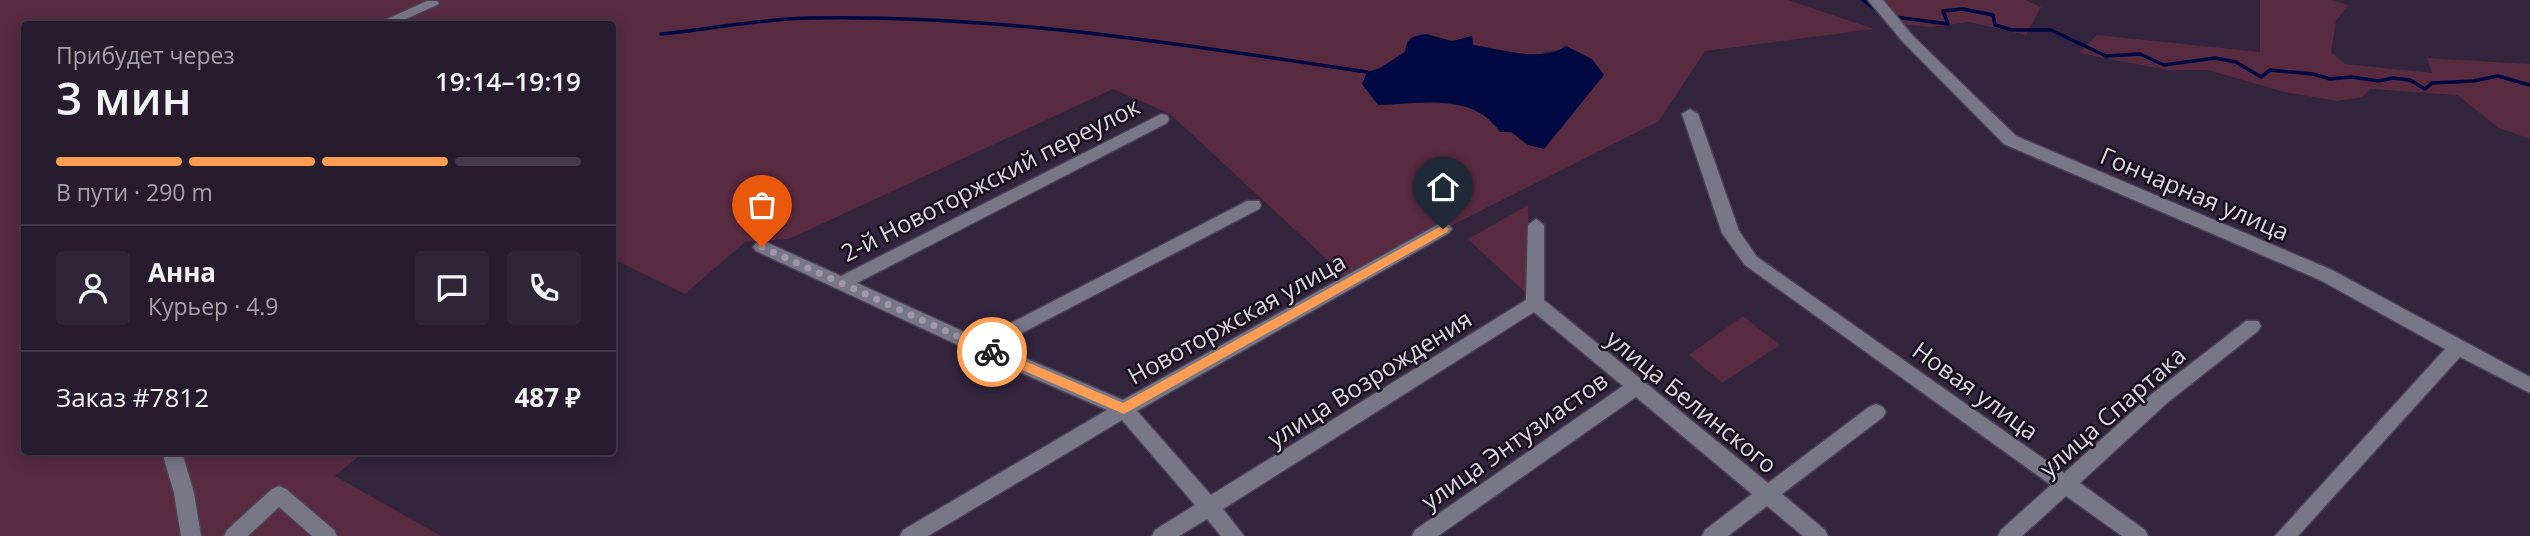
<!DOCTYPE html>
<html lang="ru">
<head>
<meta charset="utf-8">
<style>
  body { margin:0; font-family:"Open Sans",sans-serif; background:#2e2536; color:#f1f3f6; height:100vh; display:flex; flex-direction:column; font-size:26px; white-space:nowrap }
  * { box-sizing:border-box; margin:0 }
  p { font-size:23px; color:#a4a1aa }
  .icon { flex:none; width:38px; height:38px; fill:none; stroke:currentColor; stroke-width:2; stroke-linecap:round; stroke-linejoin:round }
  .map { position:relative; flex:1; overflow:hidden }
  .side { position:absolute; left:21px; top:21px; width:595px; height:434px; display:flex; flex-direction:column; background:#261c2e; border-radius:7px; box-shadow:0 4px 18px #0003,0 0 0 2px #423a4a }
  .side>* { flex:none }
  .pin { position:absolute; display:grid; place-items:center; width:60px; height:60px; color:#fff; margin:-72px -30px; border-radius:50% 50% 50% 0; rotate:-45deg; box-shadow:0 0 7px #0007 }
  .pin .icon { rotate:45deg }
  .courier { position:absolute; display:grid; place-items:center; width:70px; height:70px; margin:-35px; border:5px solid #fc9d53; border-radius:50%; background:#fff; color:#222; box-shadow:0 2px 9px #0007 }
  .headline em { font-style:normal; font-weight:600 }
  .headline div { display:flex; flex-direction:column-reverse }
  .headline { display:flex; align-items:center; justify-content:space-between; height:119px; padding:0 35px }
  h1 { font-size:46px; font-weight:600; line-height:52px }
  .bar { display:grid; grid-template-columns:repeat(4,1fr); gap:10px 7px; align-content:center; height:84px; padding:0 35px }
  .bar i { height:9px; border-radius:5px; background:#423a4a }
  .bar .active { background:#fc9d53 }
  .bar p { grid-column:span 4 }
  .line { display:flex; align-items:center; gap:18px; padding:0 35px; border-top:2px solid #423a4a }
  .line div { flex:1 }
  .round { display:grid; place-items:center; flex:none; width:74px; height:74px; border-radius:7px; background:#2e2536 }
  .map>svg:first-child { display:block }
</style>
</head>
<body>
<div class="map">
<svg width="2530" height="536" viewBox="0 0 2530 536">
  <rect width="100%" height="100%" fill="#32253d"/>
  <g fill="#582b41" fill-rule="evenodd">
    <path d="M0,0H1788L1874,29L1705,51L1659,121L1347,278L1170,114L1113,89L789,239L745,242L685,294L613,259L612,24H24V452H364L335,476L441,536H0ZM1426,34L1452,42L1471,36L1473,45L1536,56L1547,51L1560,50L1528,145L1511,132H1500C1473,92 1421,104 1378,105L1380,68L1405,52Z"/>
    <path d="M1885,0H2025L2041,7L2026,35L1969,22L1932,27L1905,25Z"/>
    <path d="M2260,0H2331L2348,5L2336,21L2331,52L2345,64L2432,73L2427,58L2530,64V139L2499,128L2457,95L2370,89L2363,97L2337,101L2284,92L2208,70H2167L2079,53L2097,35L2260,52Z"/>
    <path d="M1528,205L1530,297L1468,239Z"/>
    <path d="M1743,316L1780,345L1722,383L1689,355Z"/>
  </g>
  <path fill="#010943" d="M1426,34L1452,41L1472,36L1473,45C1499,49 1543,63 1566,46L1592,59L1604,75L1544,149L1528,145L1511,132H1500C1473,92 1421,104 1378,105L1362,84L1367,72L1380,68L1405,52C1407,38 1412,36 1426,34Z"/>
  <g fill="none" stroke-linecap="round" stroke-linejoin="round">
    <g stroke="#010943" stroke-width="3.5">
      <path d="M1863,0L1884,15"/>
      <path d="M1895,17L1948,24L1943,11L1963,9L1993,15L1995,25L2012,30H2051L2106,56L2140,54L2164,65L2215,58L2236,62L2261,77L2270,70L2313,74L2330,79L2351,77L2379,81L2393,78L2410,80L2425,89L2432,83L2473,81L2498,76L2530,85"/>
      <path d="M661,34C710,29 760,19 809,18C996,14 1182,44 1367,72"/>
    </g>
    <defs>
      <g id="minor">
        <path d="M1868,0H1883L1913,36L2016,136L2332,270L2530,377V393L2460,357L2298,536H2275L2445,349L2320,280L2004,144L1903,42Z"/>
        <path d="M427,1H437L439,4L395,24H376Z"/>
        <path d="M1690,109L1698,114L1739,231L1757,257L2064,473L2153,393L2246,321H2258L2261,326L2258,331L2167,403L2080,483L2145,530L2148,536H2122L2066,496L2022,536H1998L2001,530L2051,485L1745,265L1722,233L1682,114Z"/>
        <path d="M1161,114L1167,115L1169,119L1167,123L857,283L980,339L1247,201H1259L1261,205L1259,209L997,346L1123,400L1437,225H1449L1452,229L1449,233L1137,411L1211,495L1526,300L1528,225L1536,219L1544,225V300L1768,483L1869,407L1876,404L1883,407L1886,412L1883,417L1782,494L1825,530L1828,536H1803L1767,506L1728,536H1702L1705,530L1752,494L1636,397L1438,536H1412L1415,530L1623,386L1534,312L1223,509L1244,536H1221L1207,519L1179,536H1152L1155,530L1195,505L1122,420L928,536H900L903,530L1107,410L973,352L756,251L753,247L756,243H768L841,276Z"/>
        <path d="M162,452H182L194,493L201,536H181L174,493Z"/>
        <path d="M279,486L286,489L334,530L337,536H312L279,507L248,536H224L227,530L272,489Z"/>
      </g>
    </defs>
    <use href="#minor" stroke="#4d4158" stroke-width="3"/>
    <use href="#minor" fill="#787785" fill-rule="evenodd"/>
  </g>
  <path fill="#fc9d53" d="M1443,225L1449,229L1447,232L1124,414L988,355L986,352L992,347L997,349L1123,403Z"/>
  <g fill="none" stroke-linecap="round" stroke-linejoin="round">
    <path stroke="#a097a9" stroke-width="7" stroke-dasharray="0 12.6" d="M762,247L992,352"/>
  </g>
  <g text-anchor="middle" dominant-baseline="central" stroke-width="5" stroke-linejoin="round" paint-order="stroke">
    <g font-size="24" fill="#dbd4e3" stroke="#17111c">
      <text transform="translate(990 179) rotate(-27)">2-й Новоторжский переулок</text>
      <text transform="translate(2195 193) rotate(23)">Гончарная улица</text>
      <text transform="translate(1236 318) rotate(-29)">Новоторжская улица</text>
      <text transform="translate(1369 378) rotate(-32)">улица Возрождения</text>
      <text transform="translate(1976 390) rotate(36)">Новая улица</text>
      <text transform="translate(1692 401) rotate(39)">улица Белинского</text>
      <text transform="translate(2112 411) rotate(-41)">улица Спартака</text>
      <text transform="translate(1514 440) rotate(-35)">улица Энтузиастов</text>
    </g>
  </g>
</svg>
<div class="pin" style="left:762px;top:247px;background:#ea580c"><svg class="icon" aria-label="bag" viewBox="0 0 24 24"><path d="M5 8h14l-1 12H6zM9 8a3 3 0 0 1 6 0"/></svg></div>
<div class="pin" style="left:1443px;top:229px;background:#1f2937"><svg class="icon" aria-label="home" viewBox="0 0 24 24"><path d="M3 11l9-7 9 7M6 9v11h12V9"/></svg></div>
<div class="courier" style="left:992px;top:352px"><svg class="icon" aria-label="bike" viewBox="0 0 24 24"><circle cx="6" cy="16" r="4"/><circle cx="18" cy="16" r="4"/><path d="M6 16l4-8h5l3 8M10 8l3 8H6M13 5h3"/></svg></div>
<section class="side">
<div class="headline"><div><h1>3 мин</h1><p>Прибудет через</p></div><em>19:14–19:19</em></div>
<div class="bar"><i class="active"></i><i class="active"></i><i class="active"></i><i></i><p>В пути · 290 m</p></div>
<div class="line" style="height:126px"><a class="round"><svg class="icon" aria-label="person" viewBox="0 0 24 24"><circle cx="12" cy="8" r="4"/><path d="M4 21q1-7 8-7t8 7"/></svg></a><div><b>Анна</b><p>Курьер · 4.9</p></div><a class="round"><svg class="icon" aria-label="chat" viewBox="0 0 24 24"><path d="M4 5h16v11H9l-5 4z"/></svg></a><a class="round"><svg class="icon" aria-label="phone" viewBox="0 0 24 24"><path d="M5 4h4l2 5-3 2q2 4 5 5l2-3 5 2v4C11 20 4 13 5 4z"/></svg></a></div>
<div class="line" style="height:91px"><div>Заказ #7812</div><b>487 ₽</b></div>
</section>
</div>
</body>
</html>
